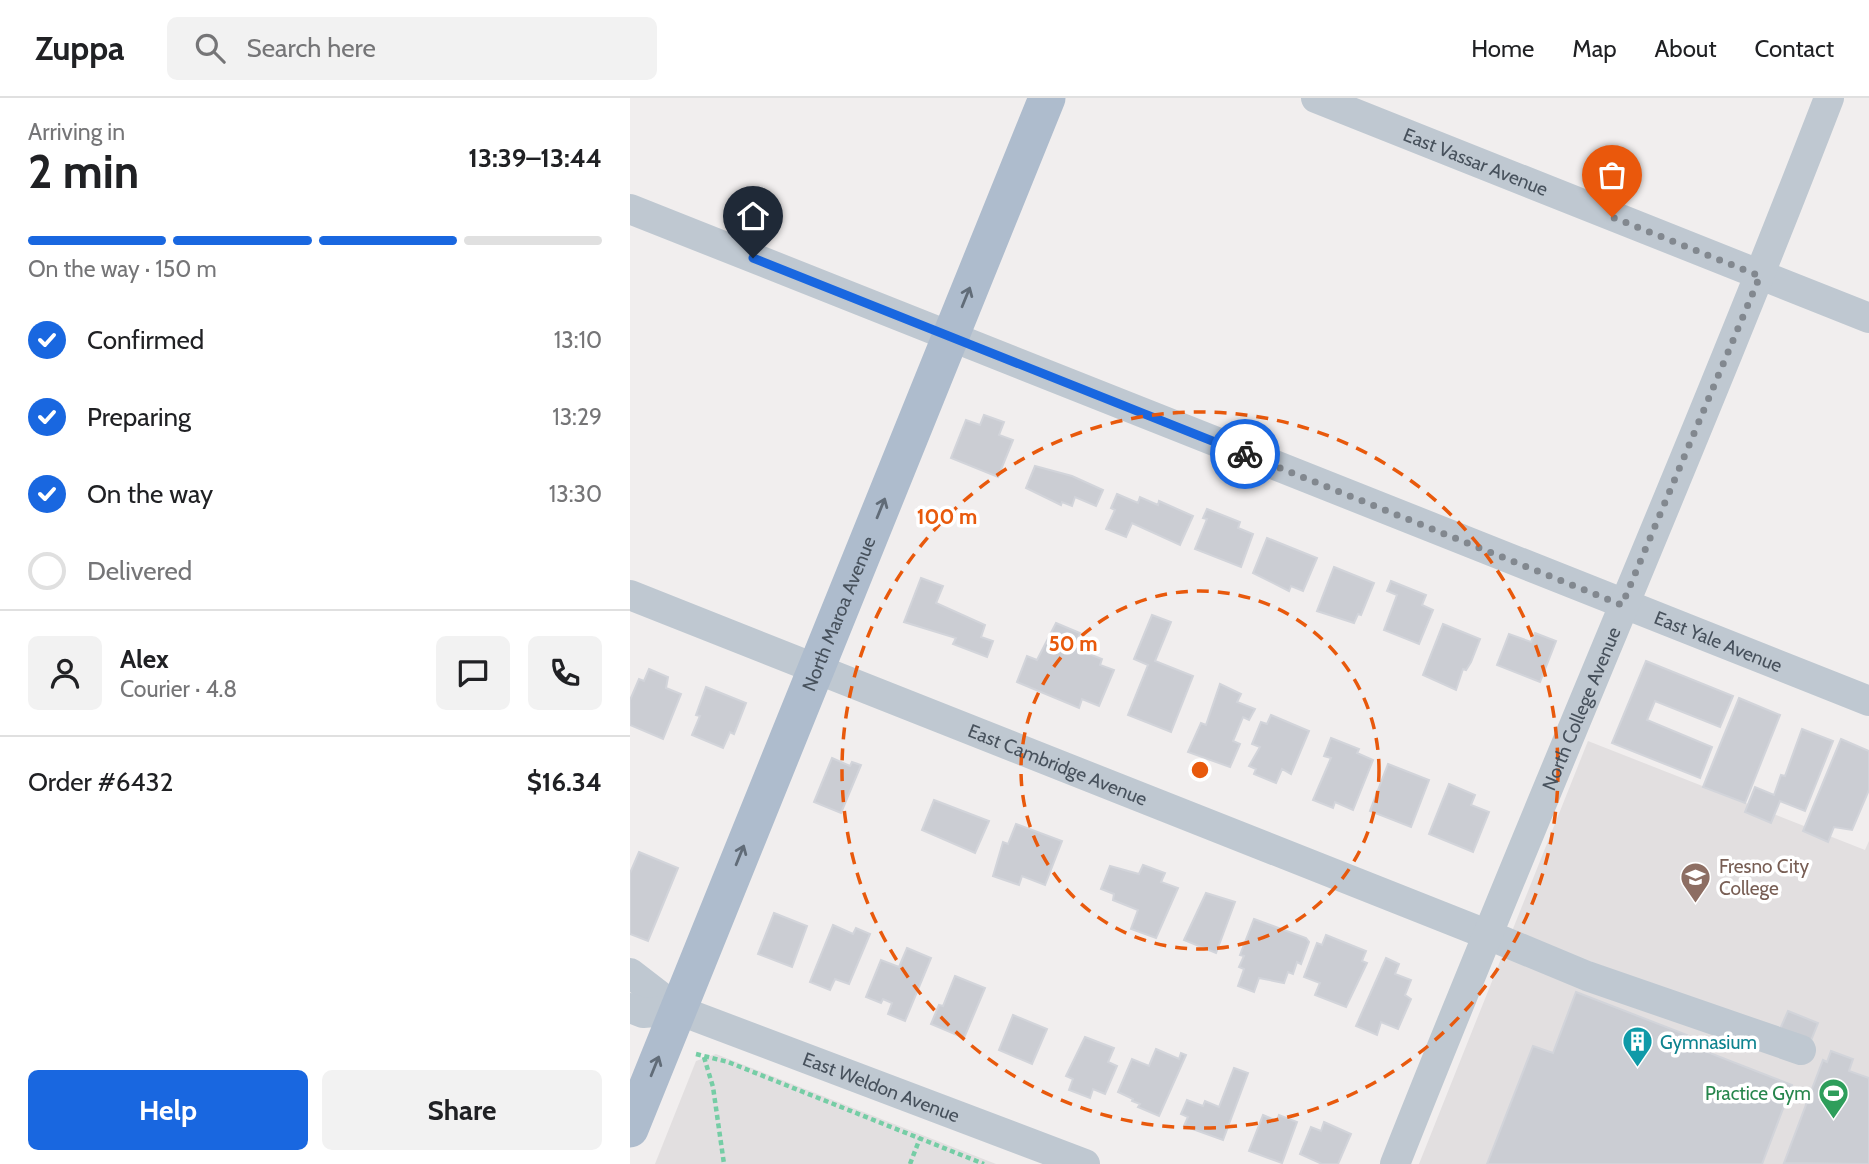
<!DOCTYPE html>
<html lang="en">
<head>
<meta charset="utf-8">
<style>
  body { margin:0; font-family:Cabin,sans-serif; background:#f2f2f2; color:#202124; height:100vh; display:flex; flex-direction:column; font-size:26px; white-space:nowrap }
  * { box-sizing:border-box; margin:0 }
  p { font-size:23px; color:#757577 }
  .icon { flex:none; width:38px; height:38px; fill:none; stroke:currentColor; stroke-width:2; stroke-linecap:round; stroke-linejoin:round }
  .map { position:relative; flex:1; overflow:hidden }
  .sheet { display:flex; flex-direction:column; background:#fff; width:630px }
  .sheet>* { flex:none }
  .pin { position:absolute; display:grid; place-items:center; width:60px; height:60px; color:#fff; margin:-72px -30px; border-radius:50% 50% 50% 0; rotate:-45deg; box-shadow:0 0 7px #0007 }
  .pin .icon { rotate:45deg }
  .courier { position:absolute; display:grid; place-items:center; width:70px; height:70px; margin:-35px; border:5px solid #1967e0; border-radius:50%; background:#fff; color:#222; box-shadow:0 2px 9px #0007 }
  .overview em { font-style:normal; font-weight:700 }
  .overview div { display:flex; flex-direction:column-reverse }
  .overview { display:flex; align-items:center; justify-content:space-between; height:119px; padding:0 28px }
  h1 { font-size:46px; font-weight:700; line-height:52px }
  .bar { display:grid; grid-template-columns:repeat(4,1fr); gap:10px 7px; align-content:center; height:84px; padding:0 28px }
  .bar i { height:9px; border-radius:5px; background:#e0e0e0 }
  .bar .active { background:#1967e0 }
  .bar p { grid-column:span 4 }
  .line { display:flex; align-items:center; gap:18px; padding:0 28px; border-top:2px solid #e0e0e0 }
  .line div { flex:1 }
  .round { display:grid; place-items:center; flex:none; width:74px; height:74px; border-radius:10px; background:#f2f2f2 }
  ol { padding:0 28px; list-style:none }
  li { display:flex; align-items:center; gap:21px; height:77px }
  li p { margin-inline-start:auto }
  li .icon { padding:7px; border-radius:50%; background:#1967e0; color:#fff; stroke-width:4 }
  li:last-child { color:#757577 }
  li i { width:38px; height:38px; border:4px solid #e0e0e0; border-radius:50% }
  .cta { display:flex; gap:14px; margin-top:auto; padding:14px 28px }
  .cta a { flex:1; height:80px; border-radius:10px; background:#1967e0; color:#fff; font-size:28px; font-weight:700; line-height:80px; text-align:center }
  .cta a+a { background:#f2f2f2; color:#202124 }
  header { display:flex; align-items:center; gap:42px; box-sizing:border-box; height:98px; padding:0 35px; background:#fff; border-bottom:2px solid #e0e0e0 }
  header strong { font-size:33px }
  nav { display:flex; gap:38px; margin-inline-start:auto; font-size:24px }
  .search { width:490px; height:63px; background:#f2f2f2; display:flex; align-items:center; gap:18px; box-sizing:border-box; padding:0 24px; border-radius:10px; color:#757577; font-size:26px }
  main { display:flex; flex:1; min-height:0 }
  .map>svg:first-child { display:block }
</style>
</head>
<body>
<header>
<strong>Zuppa</strong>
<div class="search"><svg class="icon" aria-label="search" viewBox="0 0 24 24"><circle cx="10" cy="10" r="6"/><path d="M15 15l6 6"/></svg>Search here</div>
<nav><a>Home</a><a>Map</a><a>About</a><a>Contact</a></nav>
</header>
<main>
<section class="sheet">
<div class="overview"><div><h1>2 min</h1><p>Arriving in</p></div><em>13:39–13:44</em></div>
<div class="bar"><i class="active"></i><i class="active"></i><i class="active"></i><i></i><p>On the way · 150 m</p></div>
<ol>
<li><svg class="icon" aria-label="check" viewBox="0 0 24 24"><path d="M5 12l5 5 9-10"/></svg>Confirmed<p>13:10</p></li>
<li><svg class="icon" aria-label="check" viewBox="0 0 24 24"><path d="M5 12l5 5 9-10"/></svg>Preparing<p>13:29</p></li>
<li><svg class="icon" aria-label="check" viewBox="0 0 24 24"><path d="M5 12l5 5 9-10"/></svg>On the way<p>13:30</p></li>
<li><i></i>Delivered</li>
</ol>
<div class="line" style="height:126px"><a class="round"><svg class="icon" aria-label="person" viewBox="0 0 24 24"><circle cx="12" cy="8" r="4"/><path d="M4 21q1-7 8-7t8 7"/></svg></a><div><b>Alex</b><p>Courier · 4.8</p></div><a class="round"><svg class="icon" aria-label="chat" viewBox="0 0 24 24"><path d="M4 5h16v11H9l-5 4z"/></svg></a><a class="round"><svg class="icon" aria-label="phone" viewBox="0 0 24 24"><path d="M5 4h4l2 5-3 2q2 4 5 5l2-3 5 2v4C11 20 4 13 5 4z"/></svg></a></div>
<div class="line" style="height:91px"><div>Order #6432</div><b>$16.34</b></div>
<div class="cta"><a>Help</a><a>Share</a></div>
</section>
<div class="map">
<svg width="1239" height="1066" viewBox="0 0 1239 1066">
  <rect width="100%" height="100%" fill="#f1eeee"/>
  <g fill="#e2dfe0">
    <path d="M958,643L1235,752L1239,743V1066H789Z"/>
    <path d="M86,956L366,1066H25L66,963Z"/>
  </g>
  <g fill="#cbcdd3" stroke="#d2d4da" stroke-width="2">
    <path d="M354,317L374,324L369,337L383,342L368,379L321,360L336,322L350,327Z"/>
    <path d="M405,368L442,378L473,392L466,408L445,399L442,408L432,404L431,407L396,390Z"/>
    <path d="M487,396L508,405L510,399L528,407L529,403L563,418L550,447L502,425L496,439L476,431L485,412L481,410Z"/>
    <path d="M577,411L610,424L608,430L623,436L611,469L565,451L577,421L573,420Z"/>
    <path d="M637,440L687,460L673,493L661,488L659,493L623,475Z"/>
    <path d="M704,469L744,485L731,517L728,516L724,525L687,513Z"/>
    <path d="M291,480L313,488L306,505L355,527L351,539L363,543L357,559L323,546L326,540L274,524Z"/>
    <path d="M761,483L796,497L792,507L803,512L789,546L754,532L767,497L757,493Z"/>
    <path d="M522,517L541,524L525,563L563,578L541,634L498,617L518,567L504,561Z"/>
    <path d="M426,525L450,535L444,550L472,561L470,567L484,572L469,608L452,601L449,610L387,584L397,558L407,562Z"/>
    <path d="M813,526L850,541L841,564L836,572L833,571L826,592L793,577Z"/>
    <path d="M905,535L926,543L910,584L867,567L879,536L901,544Z"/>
    <path d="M1016,563L1103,598L1090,629L1025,603L1017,622L1082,649L1070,680L982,645Z"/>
    <path d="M19,571L38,579L36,590L51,596L33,641L0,627V602L9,581L14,583Z"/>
    <path d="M590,586L611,596L607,604L625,611L619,622L613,619L603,643L610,646L600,669L558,654L571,625L576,627Z"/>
    <path d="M76,589L116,605L104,636L100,634L93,650L62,637L70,618L66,617Z"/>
    <path d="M1109,600L1150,617L1115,705L1073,689Z"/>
    <path d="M641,617L679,633L661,676L652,671L646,685L624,676L626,671L619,668L630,649L622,646L631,624L637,626Z"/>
    <path d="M1172,631L1203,643L1175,713L1150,703L1141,725L1115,714L1125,689L1144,697L1151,677L1155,678Z"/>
    <path d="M701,640L729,651L727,655L743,662L723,712L705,704L703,710L683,702L701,660L694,658Z"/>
    <path d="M1211,641L1239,653V692L1222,732L1204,729L1198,744L1173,733Z"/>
    <path d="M202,660L220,668L222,664L231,667L211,715L184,704Z"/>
    <path d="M758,666L799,682L781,729L740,713Z"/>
    <path d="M819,686L845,697L841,707L859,714L843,754L799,736Z"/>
    <path d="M304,702L359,723L345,755L292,732Z"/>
    <path d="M386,726L432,743L415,787L392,778L389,787L363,778L373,744L378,746Z"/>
    <path d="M9,754L48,770L18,843L0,836V775Z"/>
    <path d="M513,767L535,775L531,784L548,790L526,840L501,831L508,812L483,802L484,796L471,791L480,768L509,776Z"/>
    <path d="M576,795L605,804L586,855L554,842Z"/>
    <path d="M144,815L177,828L162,869L128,856Z"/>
    <path d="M624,821L676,840L679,844L671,866L667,864L663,876L658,874L654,885L629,880L624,894L608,888L614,871L609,869L614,858L610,857Z"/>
    <path d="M203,827L223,836L226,830L240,836L219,886L205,881L200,892L180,884Z"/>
    <path d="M696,837L736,853L732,863L737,865L716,909L685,897L690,885L674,879L687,845L692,847Z"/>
    <path d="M277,850L301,860L275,923L258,916L262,905L253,901L251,905L236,899L251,862L269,869Z"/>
    <path d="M756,860L769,866L765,876L781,882L775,897L781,901L768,931L751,924L747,937L726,928Z"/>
    <path d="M325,878L355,890L334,940L301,926L309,907L313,908Z"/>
    <path d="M946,894L1057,937L1054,945L1162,987L1132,1066H857L903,948L923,955Z"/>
    <path d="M1158,913L1188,925L1178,950L1147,938Z"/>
    <path d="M383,917L417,931L402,966L369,952Z"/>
    <path d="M455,939L484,950L478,964L487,968L475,996L463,991L460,1000L439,992L443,981L436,978Z"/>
    <path d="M526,951L549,961L551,955L556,957L529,1018L508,1009L510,1006L502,1003L503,1001L488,994L502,961L519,968Z"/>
    <path d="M1201,953L1223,961L1219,973L1239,980V1066L1154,1065L1193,962L1197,964Z"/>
    <path d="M604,970L618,975L593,1042L554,1028L558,1019L551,1016L557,1002L573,1008L575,1003L589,1009Z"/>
    <path d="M633,1017L647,1023L649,1017L667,1024L652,1065L619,1053Z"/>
    <path d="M694,1024L721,1036L708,1066H692L670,1056L681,1029L691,1033Z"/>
  </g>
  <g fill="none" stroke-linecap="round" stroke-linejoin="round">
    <g stroke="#75cda5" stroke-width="4.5" stroke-dasharray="5 3.5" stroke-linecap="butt">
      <path d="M66,956L98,964L354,1066"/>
      <path d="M74,959L83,989L94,1066"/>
      <path d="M280,1066L290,1040"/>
    </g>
    <g stroke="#bfc8d1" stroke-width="30">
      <path id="s1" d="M686,0L1239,220"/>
      <path id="s2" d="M0,111L1239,603"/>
      <path id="s3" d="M0,497L856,836L957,878L1171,952"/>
      <path id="s4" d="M0,875L48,912L455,1066"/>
      <path d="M0,910L13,915L48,912"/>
      <path id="s5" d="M765,1066C906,709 1061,358 1199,0"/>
    </g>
    <path stroke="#aebccd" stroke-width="37" id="s6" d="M0,1031L417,0"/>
  </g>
  <defs><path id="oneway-shaft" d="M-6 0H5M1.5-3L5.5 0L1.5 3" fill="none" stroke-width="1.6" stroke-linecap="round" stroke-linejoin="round" transform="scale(1.75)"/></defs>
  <g stroke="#616c78">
    <use href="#oneway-shaft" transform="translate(336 199) rotate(-68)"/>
    <use href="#oneway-shaft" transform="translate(251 410) rotate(-68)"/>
    <use href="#oneway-shaft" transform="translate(110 757) rotate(-68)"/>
    <use href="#oneway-shaft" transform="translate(25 968) rotate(-68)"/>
  </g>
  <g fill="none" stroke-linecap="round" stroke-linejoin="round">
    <path stroke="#82888f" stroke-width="7" stroke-dasharray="0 12.6" d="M615,356L992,507L1130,178L982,119"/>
    <path stroke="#1967e0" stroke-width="9" d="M123,160L615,356"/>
  </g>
  <g fill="none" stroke="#e8590c" stroke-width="3.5" stroke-dasharray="12 9">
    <circle cx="570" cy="672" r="179"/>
    <circle cx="570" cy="672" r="358"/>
  </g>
  <defs>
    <symbol id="university-pin" viewBox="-11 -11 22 30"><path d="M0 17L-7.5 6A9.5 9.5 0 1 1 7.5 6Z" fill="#8d6e63" stroke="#fff"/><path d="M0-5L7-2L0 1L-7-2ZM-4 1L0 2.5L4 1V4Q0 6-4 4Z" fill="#fff"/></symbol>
    <symbol id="building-pin" viewBox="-11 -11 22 30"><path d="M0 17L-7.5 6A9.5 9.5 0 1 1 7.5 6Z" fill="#0f9aa8" stroke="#fff"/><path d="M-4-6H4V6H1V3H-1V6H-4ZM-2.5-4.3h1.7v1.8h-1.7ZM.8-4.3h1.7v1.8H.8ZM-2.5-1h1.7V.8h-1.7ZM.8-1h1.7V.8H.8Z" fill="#fff"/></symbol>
    <symbol id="stadium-pin" viewBox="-11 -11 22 30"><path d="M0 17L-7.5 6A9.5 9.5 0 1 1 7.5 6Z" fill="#2e9e5b" stroke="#fff"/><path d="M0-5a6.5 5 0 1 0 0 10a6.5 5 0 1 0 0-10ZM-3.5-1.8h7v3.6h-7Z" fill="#fff"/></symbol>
  </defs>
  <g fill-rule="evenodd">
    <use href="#university-pin" x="1048" y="762" width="35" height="47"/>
    <use href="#building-pin" x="990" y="926" width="35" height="47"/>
    <use href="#stadium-pin" x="1186" y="978" width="35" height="47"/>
  </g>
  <g text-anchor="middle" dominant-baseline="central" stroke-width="7" stroke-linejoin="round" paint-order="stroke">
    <g font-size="19" fill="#47515c" stroke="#fff">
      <text stroke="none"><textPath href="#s1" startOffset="172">East Vassar Avenue</textPath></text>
      <text stroke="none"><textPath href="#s6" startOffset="556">North Maroa Avenue</textPath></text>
      <text stroke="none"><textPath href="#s2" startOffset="1171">East Yale Avenue</textPath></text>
      <text stroke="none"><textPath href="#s5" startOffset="492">North College Avenue</textPath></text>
      <text stroke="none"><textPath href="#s3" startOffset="460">East Cambridge Avenue</textPath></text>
      <text stroke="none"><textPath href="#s4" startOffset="278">East Weldon Avenue</textPath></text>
    </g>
    <g font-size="19" fill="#785e54" stroke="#fff" text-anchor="start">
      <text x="1089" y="768">Fresno City<tspan x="1089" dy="22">College</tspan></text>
    </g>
    <g font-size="19" fill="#0d838f" stroke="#fff" text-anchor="start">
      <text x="1030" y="944">Gymnasium</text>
    </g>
    <g font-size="19" fill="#27864d" stroke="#fff" text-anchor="end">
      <text x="1181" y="995">Practice Gym</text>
    </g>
  </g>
  <circle cx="570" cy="672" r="10" fill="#e8590c" stroke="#fff" stroke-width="3.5"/>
  <g font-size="21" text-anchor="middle" font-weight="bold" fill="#e8590c" stroke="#fff" stroke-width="7" stroke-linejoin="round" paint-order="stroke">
    <text x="317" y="426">100 m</text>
    <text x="443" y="553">50 m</text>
  </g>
</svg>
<div class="pin" style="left:982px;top:119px;background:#ea580c"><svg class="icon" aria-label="bag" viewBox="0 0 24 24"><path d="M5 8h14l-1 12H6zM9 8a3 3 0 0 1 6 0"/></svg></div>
<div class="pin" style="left:123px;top:160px;background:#1f2937"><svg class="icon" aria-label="home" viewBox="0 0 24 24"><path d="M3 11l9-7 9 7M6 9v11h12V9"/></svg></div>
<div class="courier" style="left:615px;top:356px"><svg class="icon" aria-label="bike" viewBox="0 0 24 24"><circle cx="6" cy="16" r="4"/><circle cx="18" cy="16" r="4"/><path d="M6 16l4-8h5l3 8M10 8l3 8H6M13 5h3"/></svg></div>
</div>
</main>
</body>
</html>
